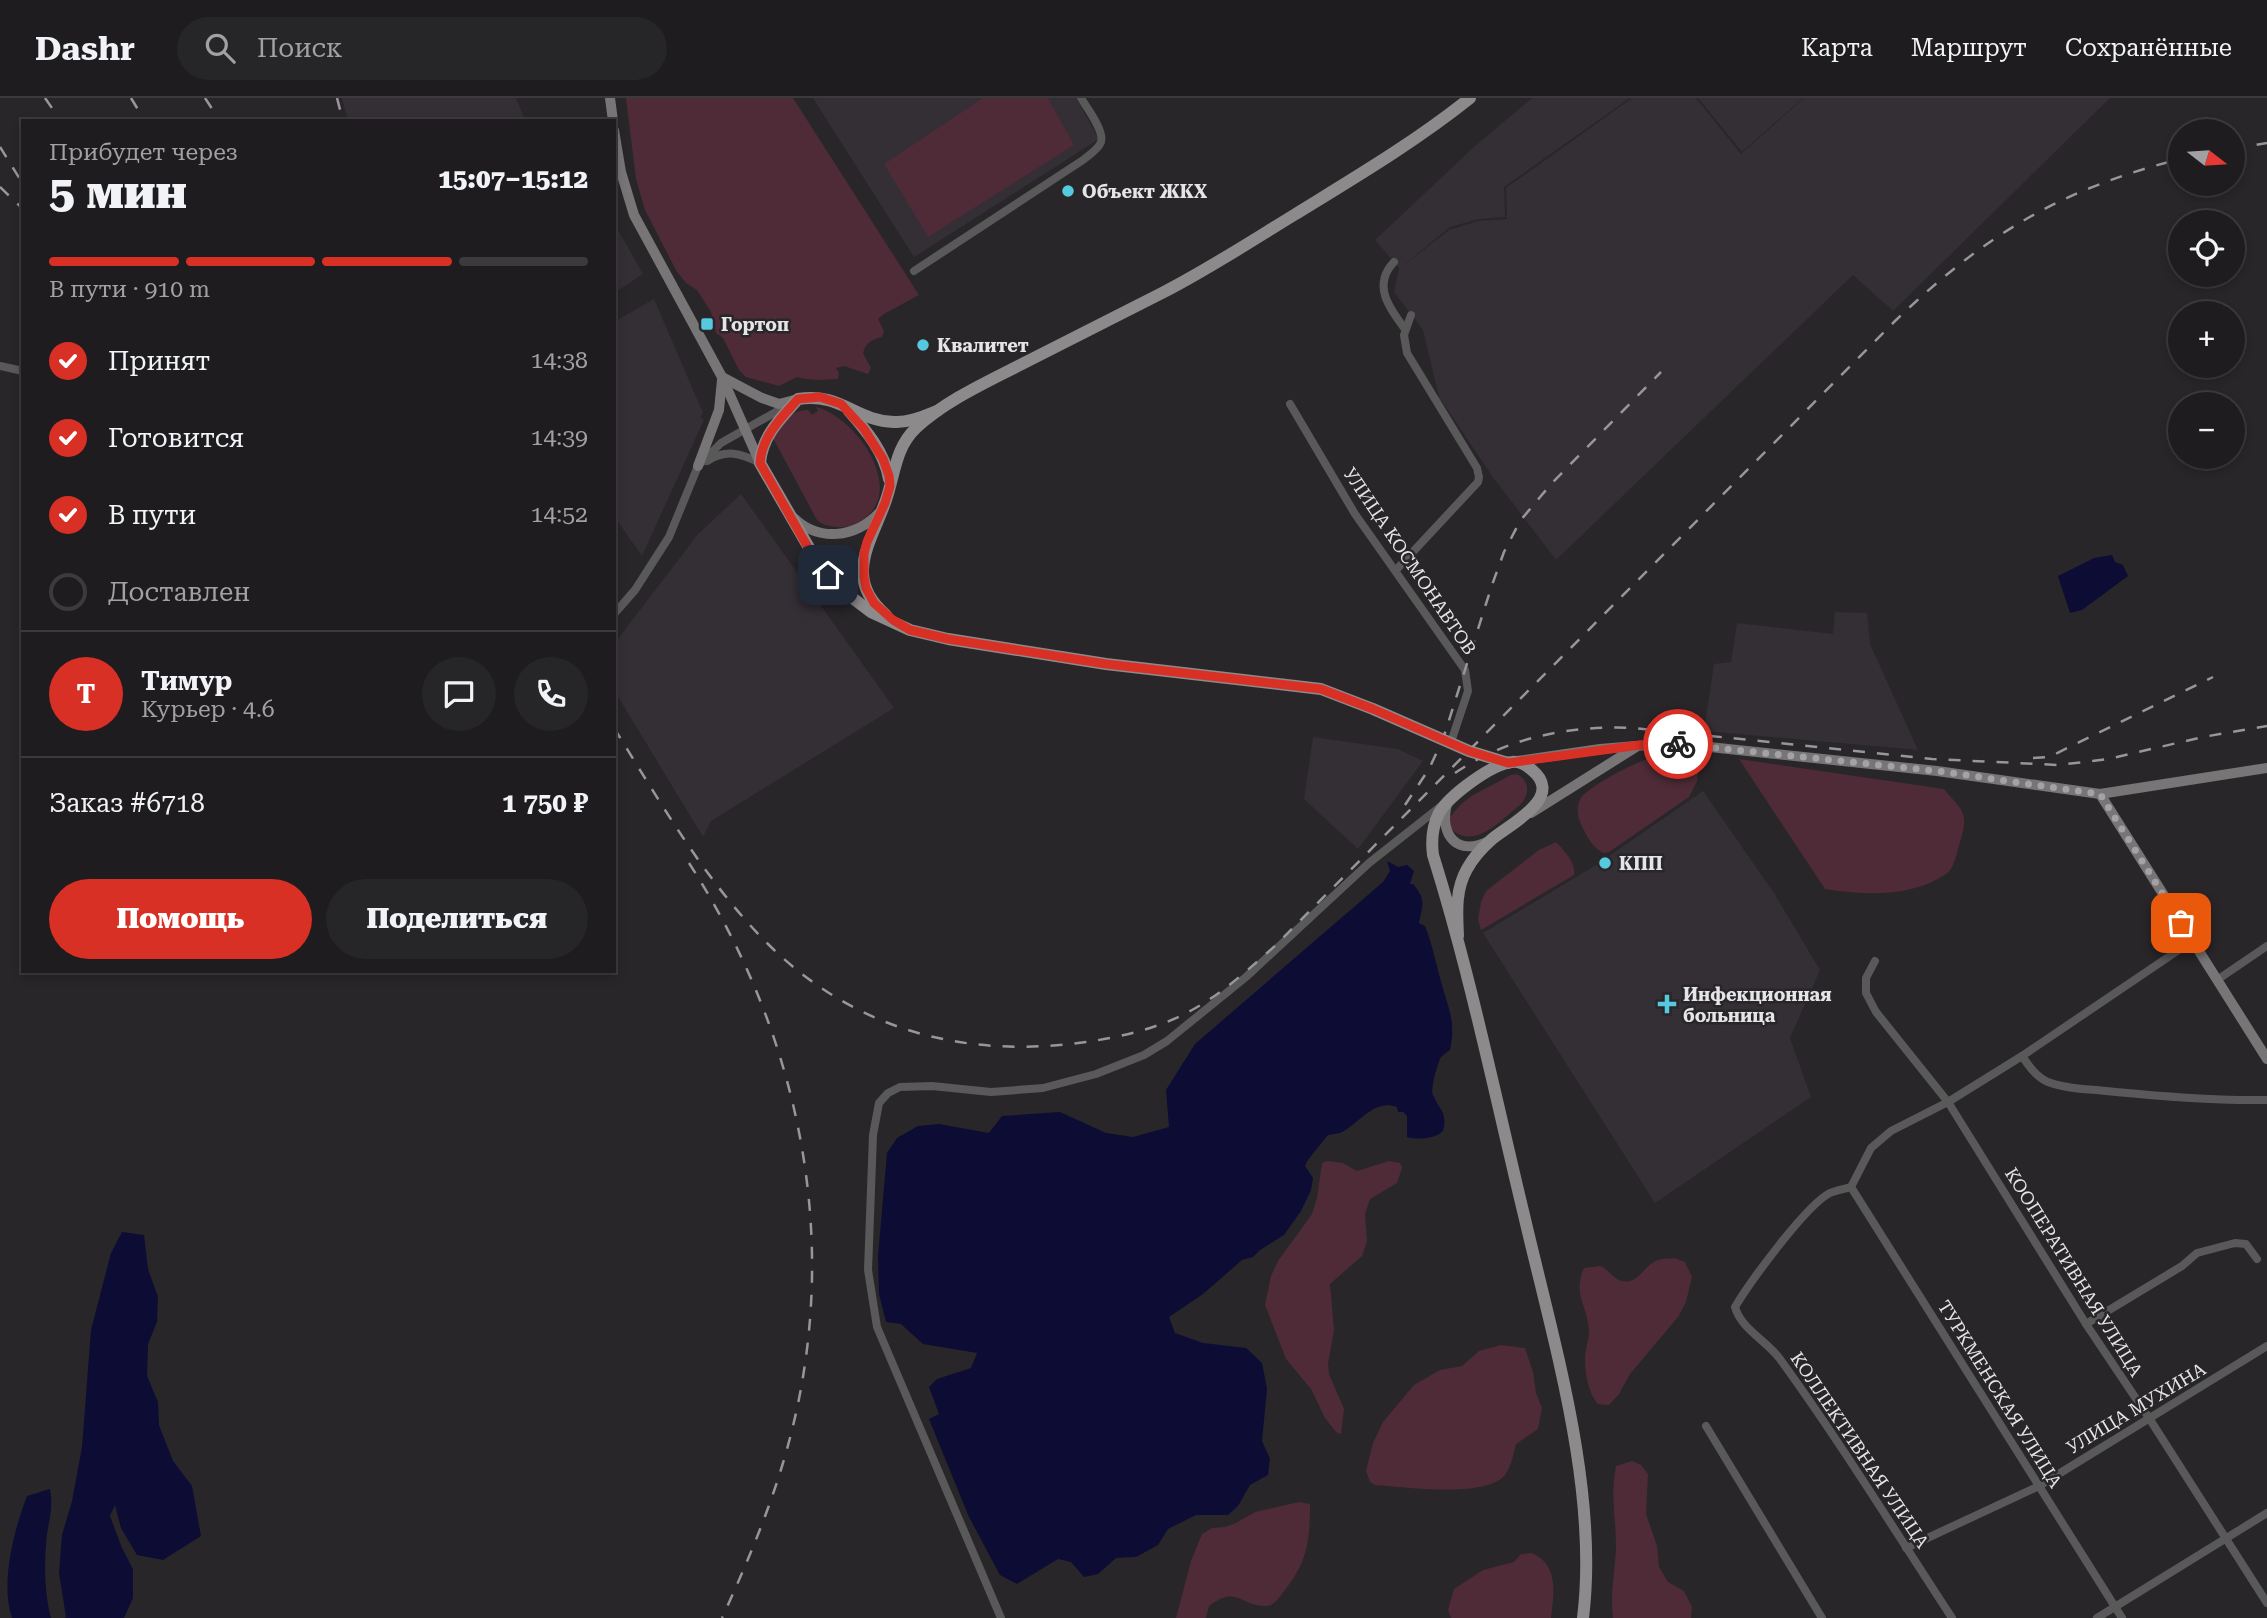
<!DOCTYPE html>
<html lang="ru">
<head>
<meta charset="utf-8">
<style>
  body { margin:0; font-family:"Roboto Serif",serif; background:#262528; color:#f1f3f6; height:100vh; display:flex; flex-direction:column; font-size:26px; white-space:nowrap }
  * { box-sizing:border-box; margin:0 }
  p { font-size:23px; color:#a1a1a4 }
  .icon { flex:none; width:38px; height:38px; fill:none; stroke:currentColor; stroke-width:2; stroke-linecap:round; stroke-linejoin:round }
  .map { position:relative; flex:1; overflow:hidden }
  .details { position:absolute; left:21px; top:21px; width:595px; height:854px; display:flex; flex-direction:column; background:#1e1c1f; border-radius:0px; box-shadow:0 4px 10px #0003,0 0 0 2px #3c3a3d }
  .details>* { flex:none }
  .needle { width:46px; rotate:107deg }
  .fabs { position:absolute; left:2168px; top:21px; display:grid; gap:14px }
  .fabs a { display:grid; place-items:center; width:77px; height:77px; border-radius:50%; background:#1e1c1f; box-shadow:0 4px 10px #0003,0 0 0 2px #3c3a3d; font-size:35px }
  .pin { position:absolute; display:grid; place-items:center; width:60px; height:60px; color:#fff; margin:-30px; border-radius:14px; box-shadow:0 4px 10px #0006 }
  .courier { position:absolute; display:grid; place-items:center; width:70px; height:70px; margin:-35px; border:5px solid #d93025; border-radius:50%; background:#fff; color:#222; box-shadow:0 2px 9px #0007 }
  .head em { font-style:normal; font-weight:800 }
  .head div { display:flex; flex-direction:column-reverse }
  .head { display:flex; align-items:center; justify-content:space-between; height:119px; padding:0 28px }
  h1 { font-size:46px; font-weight:800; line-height:52px }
  .bar { display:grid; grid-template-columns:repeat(4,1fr); gap:10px 7px; align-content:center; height:84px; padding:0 28px }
  .bar i { height:9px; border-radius:5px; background:#3c3a3d }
  .bar .current { background:#d93025 }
  .bar p { grid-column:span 4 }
  .line { display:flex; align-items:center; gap:18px; padding:0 28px; border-top:2px solid #3c3a3d }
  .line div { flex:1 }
  .round { display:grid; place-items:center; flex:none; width:74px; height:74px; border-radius:37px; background:#262528 }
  ol { padding:0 28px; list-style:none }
  li { display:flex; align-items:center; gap:21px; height:77px }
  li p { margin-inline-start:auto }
  li .icon { padding:7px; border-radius:50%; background:#d93025; color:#fff; stroke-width:4 }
  li:last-child { color:#a1a1a4 }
  li i { width:38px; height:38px; border:4px solid #3c3a3d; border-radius:50% }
  .action { display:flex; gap:14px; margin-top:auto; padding:14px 28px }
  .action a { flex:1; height:80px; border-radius:42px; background:#d93025; color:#fff; font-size:28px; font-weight:800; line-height:80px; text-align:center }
  .action a+a { background:#262528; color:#f1f3f6 }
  header { display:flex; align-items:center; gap:42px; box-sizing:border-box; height:98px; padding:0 35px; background:#1e1c1f; border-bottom:2px solid #3c3a3d }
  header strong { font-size:33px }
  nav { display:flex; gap:38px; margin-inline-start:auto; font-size:24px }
  .search { width:490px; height:63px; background:#262528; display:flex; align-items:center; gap:18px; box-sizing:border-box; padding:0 24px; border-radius:38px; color:#a1a1a4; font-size:26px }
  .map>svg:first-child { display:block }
</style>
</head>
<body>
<header>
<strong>Dashr</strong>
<div class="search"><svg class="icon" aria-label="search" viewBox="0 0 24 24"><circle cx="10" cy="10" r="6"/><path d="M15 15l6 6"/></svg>Поиск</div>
<nav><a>Карта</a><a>Маршрут</a><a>Сохранённые</a></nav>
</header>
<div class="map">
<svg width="2267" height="1520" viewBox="0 0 2267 1520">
  <rect width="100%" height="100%" fill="#282629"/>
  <g fill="#342e35">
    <path d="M342,0H516L525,22L530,23H348Z"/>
    <path d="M813,0H1076L1099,41L914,159Z"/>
    <path d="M1532,0H1630L1504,89L1505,119L1479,121L1450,129L1400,170L1449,132L1478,123L1507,121L1506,90L1632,0H1696L1741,56L1804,0H2110L1893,213L1853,177L1556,462L1492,378L1439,299L1423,232L1394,194L1399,170L1375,142L1475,48Z"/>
    <path d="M1698,0H1803L1742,54Z"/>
    <path d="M614,125L643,176L614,195Z"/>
    <path d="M654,201L703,315L700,319L704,322L642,458L614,418V224Z"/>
    <path d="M741,396L894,610L711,723L703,739L614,592V546L698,436Z"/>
    <path d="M1835,514L1867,515L1870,546L1918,652L1704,633L1714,566L1731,564L1737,525L1833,536Z"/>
    <path d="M1313,639L1398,651L1423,663L1358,751L1304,701Z"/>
    <path d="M1703,693L1774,795L1820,872L1790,940L1811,999L1655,1105L1483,835L1596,767Z"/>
  </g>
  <g fill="#4e2b37">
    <path d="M626,0H793L919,197L884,216L878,221L884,233L882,239C872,242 866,244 863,255L871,270L868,276L844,268L836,270L839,275L838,281C823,282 812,283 797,279L779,288L746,279L739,272L723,240L716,235L711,214L697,192L686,185L677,174L645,112L636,81Z"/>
    <path d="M983,0H1048L1074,47L928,139L884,66Z"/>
    <path d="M816,309C855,318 908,392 862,422C856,426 851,429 842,429C833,429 823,428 817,422L772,338C782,324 789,313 808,312L812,317L818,313Z"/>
    <path d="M1689,656L1694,658L1699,667L1697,683L1689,699L1609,754L1603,755C1592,749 1586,737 1581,726C1577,718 1576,708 1581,700C1589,688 1637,663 1651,660C1663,658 1677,657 1689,656Z"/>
    <path d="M1739,661L1944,691C1965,716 1969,714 1959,748C1956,757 1954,771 1946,776C1911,800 1864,797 1825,791Z"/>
    <path d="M1517,676C1530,683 1530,697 1520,707C1502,721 1475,753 1451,731L1450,719L1460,707L1473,697L1511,677Z"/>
    <path d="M1556,744C1564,752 1576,765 1574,777L1481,832L1478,821L1481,804L1486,793L1539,752Z"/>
    <path d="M1327,1063L1343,1065L1357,1073L1389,1063L1400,1065L1402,1070L1397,1085L1370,1101L1365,1116L1367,1143L1362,1158L1330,1186L1334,1232L1328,1266L1329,1276L1344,1311L1341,1336L1336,1334L1325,1320L1311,1291L1286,1261L1265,1207L1271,1178L1278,1163L1312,1116L1317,1100L1322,1065Z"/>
    <path d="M1675,1160L1685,1164L1692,1179L1686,1204L1678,1219L1630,1276L1619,1296L1609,1307L1598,1306C1588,1295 1585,1275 1585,1260C1585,1251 1589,1242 1589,1233C1588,1207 1572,1198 1584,1170L1600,1168C1608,1171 1612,1179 1619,1182C1637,1190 1644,1166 1658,1162C1663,1160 1670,1161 1675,1160Z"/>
    <path d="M1501,1247L1525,1250L1533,1274L1536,1295L1542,1310L1538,1331L1516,1346C1513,1357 1511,1373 1501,1381C1475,1399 1406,1389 1375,1387L1370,1384L1366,1373L1373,1345L1383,1324L1414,1287L1440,1272L1462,1268L1479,1253Z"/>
    <path d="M1632,1363L1641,1367L1648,1376L1646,1416L1657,1448L1659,1469L1668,1484L1684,1493L1692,1509L1691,1520H1613C1610,1493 1615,1475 1616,1449C1616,1419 1610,1399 1616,1368Z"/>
    <path d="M1299,1404L1310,1406C1310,1441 1308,1463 1285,1492C1279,1499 1275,1508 1265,1508C1239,1507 1237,1487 1209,1508L1206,1520H1176L1191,1463L1202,1436L1212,1430L1225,1429L1236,1425L1255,1414Z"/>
    <path d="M1532,1455C1559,1467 1554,1495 1551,1520H1451L1448,1512L1454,1491L1483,1472L1514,1464L1521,1456Z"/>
  </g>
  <g fill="#0c0c35">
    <path d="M2112,457L2115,464L2123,467L2128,478L2082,512L2070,515L2058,478L2094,460Z"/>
    <path d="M1387,763L1398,769L1407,767L1414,773L1410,786H1413C1427,802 1422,808 1419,825L1425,828C1433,848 1436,867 1442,887C1449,913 1456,924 1450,952C1447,954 1444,956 1441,959C1438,964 1430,992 1433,997C1439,1012 1448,1014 1443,1033C1435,1041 1418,1042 1407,1039V1018L1403,1014H1398L1397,1009C1375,1001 1361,1023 1344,1033C1339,1036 1334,1036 1328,1037L1307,1063L1305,1068L1313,1080L1311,1092L1301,1113L1284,1137L1260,1152L1253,1159L1242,1162L1203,1196L1169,1219L1175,1235L1203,1245L1246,1250L1262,1265L1267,1291L1262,1343L1270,1361L1268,1377L1250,1387L1238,1408L1228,1417H1196L1168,1431L1158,1447L1136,1459L1116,1460L1098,1476L1084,1479L1071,1464L1058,1461L1017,1486L1000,1477L969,1419L929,1321L939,1316L929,1289L937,1281L971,1270L977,1255L923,1246L901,1226L886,1224L879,1196L878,1158L887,1055L897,1040L918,1028L939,1026L989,1035L1002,1018L1060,1014L1106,1035L1133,1039L1169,1029L1166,992L1195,946L1383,784L1390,773Z"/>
    <path d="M122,1134L144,1137L148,1171L158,1199L157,1224L148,1246L147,1278L158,1304L159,1327L173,1363L192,1388L201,1438L163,1462L137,1457L121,1430L115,1407L110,1418L122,1450L133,1471V1500L124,1520H64L66,1519L59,1475L62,1437L72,1403L82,1349L91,1232L111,1155Z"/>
    <path d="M50,1391C54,1415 47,1425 46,1447C44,1470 45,1498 51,1520H12C0,1485 14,1432 27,1398Z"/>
  </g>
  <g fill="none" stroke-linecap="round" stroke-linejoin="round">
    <g stroke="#5a595a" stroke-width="8">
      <path d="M1394,164C1372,187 1389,210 1405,231"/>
      <path d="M914,173L1083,62C1089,57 1097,52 1100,46C1107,36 1087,10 1081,0"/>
      <path d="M0,268L23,273"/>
      <path d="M1290,306L1355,416L1465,572L1468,593L1451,644"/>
      <path d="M707,363C726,351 741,355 760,365"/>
      <path d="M1396,472L1478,384L1479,379L1477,370L1407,255L1404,237L1411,217"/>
      <path d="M614,516L635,492L669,439L698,368L721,345L790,306"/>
      <path d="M1875,863L1866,880V895L1876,914L1948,1004L2086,1226L2149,1320L2267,1505"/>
      <path d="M2217,882L2267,848"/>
      <path d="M2022,958C2029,968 2036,979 2048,984C2066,991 2087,991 2106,993C2159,998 2214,1003 2267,1002"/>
      <path d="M1851,1089L2122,1520"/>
      <path d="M2086,1226L2182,1168L2197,1155L2235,1145L2246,1146L2257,1161"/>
      <path d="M1706,1328L1822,1520"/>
      <path d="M1906,1450L2039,1388L2267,1248"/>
      <path d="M1001,1520L877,1229L868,1172L873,1037L879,1005L888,995L900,989L932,988L991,994L1043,990L1096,976L1144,957L1167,943L1246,879L1369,765L1440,709"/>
      <path d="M1952,1520C1895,1433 1841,1345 1780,1261C1767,1243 1741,1231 1735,1209C1750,1184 1806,1107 1830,1095C1836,1092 1845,1091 1851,1089L1871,1050L1891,1033L1948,1004L2022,958L2192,843"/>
      <path d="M2097,1520L2267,1415"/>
    </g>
    <g stroke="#777576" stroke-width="10">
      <path d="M610,0L613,23"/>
      <path d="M614,32L621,74L634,117L722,279L760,365"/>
      <path d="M722,279L762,300L779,306L798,301"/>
      <path d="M698,368L719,312L722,282"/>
      <path d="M794,420C819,444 855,440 879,415"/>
      <path d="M1517,663L1600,651L1672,645L1937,673L2100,696L2267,670"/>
      <path d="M2100,696L2267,961"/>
      <path d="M1447,706C1439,737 1457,759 1489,743"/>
      <path d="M1531,715L1636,649"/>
    </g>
    <g stroke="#8c8a8b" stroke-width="12">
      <path d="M849,313C866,332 885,355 889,381"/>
      <path d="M937,313C924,318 909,325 894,324C855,323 841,294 798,301C781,320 762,338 760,365L815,460L828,477L842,492L871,514L910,532L948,541L1106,566L1321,591L1373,611L1469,653L1508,665"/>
      <path d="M886,517C842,480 872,443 886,402C895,376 895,350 916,330C945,303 985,285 1020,267C1067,243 1114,219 1162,195C1207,172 1250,144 1294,117C1354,80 1415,44 1470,0"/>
      <path d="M1458,838C1457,815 1455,792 1467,771C1473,760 1482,750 1491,742C1508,727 1566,700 1532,672C1526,667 1519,663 1512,664C1491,666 1449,698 1439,715C1432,729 1431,742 1433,757C1470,875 1495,997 1524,1117C1553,1242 1599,1392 1583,1520"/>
    </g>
    <g stroke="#979698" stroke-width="2.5" stroke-dasharray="12 12" stroke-linecap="butt">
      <path d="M45,0L61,23"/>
      <path d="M131,0L145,23"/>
      <path d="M205,0L220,23"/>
      <path d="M337,0L343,23"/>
      <path d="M0,49L23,86"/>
      <path d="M2233,51L2267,45"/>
      <path d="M0,89L23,111"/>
      <path d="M614,630C661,705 705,783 768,846C856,933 965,961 1086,944C1121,939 1160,930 1192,912C1223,895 1250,870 1276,847L1895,223C1986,136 2059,92 2180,61"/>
      <path d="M2033,660L2049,659L2213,579"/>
      <path d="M1455,675C1508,639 1571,627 1634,630L1932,661L2059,667L2108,661L2203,639L2267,628"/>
      <path d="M1405,707L1429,671L1443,641L1492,487L1504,454L1520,423L1551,386L1661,274"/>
      <path d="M689,765C798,934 841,1135 792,1332C776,1397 750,1459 722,1520"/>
    </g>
  </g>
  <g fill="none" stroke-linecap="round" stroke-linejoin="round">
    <path stroke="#a3a2a4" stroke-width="7" stroke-dasharray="0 12.6" d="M1678,646L1937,673L2100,696L2181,825"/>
    <path stroke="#d93025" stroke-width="9" d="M828,477L814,460L760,365C762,338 781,320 798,301L820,299L841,306L864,331L883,361L889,378L890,388L885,405L867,444L864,456V479L866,490L874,505L893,522L910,532L948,541L1106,566L1321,591L1373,611L1469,653L1508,665L1640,647L1678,646"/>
  </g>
  <g fill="#56c9e1" stroke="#282629" stroke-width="2.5">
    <circle cx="1068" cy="93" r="7"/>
    <rect x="700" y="219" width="14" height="14" rx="3.5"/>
    <circle cx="923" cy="247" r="7"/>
    <circle cx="1605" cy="765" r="7"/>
    <path d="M1663.5 895.5h7v7h7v7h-7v7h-7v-7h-7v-7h7z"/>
  </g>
  <g text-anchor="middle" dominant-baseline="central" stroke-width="5" stroke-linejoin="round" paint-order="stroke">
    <g font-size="18" font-weight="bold" fill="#e5e4e6" stroke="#282629" text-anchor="start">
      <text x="1082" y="93">Объект ЖКХ</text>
      <text x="721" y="226">Гортоп</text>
      <text x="937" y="247">Квалитет</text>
      <text x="1619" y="765">КПП</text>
      <text x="1683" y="896">Инфекционная<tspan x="1683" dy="21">больница</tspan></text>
    </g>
    <g font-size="18" fill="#e5e4e6" stroke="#282629">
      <text transform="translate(1410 463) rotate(56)">УЛИЦА КОСМОНАВТОВ</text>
      <text transform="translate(2074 1174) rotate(58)">КООПЕРАТИВНАЯ УЛИЦА</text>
      <text transform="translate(2000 1296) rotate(58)">ТУРКМЕНСКАЯ УЛИЦА</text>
      <text transform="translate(2136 1310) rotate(-31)">УЛИЦА МУХИНА</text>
      <text transform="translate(1860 1352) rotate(56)">КОЛЛЕКТИВНАЯ УЛИЦА</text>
    </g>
  </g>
</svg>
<div class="fabs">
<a><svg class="needle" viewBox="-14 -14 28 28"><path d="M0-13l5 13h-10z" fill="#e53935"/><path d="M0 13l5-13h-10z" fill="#a1a1a4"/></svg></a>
<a><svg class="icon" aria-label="locate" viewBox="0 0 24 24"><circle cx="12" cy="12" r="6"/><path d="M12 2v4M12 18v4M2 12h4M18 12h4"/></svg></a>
<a>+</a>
<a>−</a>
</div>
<div class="pin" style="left:2181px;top:825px;background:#ea580c"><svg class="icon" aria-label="bag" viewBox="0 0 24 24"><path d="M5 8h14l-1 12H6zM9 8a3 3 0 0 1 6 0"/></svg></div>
<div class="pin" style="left:828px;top:477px;background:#1f2937"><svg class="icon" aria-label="home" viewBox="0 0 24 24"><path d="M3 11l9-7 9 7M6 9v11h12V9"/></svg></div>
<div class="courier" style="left:1678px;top:646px"><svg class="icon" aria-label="bike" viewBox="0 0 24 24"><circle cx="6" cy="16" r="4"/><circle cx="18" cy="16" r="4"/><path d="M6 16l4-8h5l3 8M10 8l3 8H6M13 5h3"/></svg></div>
<section class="details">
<div class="head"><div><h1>5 мин</h1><p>Прибудет через</p></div><em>15:07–15:12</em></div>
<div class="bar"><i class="current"></i><i class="current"></i><i class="current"></i><i></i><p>В пути · 910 m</p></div>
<ol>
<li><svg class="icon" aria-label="check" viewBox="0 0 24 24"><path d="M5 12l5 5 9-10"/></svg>Принят<p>14:38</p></li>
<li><svg class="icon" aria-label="check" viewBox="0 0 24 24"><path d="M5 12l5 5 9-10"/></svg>Готовится<p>14:39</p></li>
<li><svg class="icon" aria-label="check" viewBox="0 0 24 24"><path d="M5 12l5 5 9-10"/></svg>В пути<p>14:52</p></li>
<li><i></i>Доставлен</li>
</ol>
<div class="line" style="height:126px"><b class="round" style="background:#d93025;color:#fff">Т</b><div><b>Тимур</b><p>Курьер · 4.6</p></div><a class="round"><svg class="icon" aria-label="chat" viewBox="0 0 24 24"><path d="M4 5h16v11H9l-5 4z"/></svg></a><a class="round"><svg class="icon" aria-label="phone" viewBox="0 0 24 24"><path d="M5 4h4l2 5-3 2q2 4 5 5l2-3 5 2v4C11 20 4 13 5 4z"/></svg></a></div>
<div class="line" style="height:91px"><div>Заказ #6718</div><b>1 750 ₽</b></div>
<div class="action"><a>Помощь</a><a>Поделиться</a></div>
</section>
</div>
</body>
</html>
